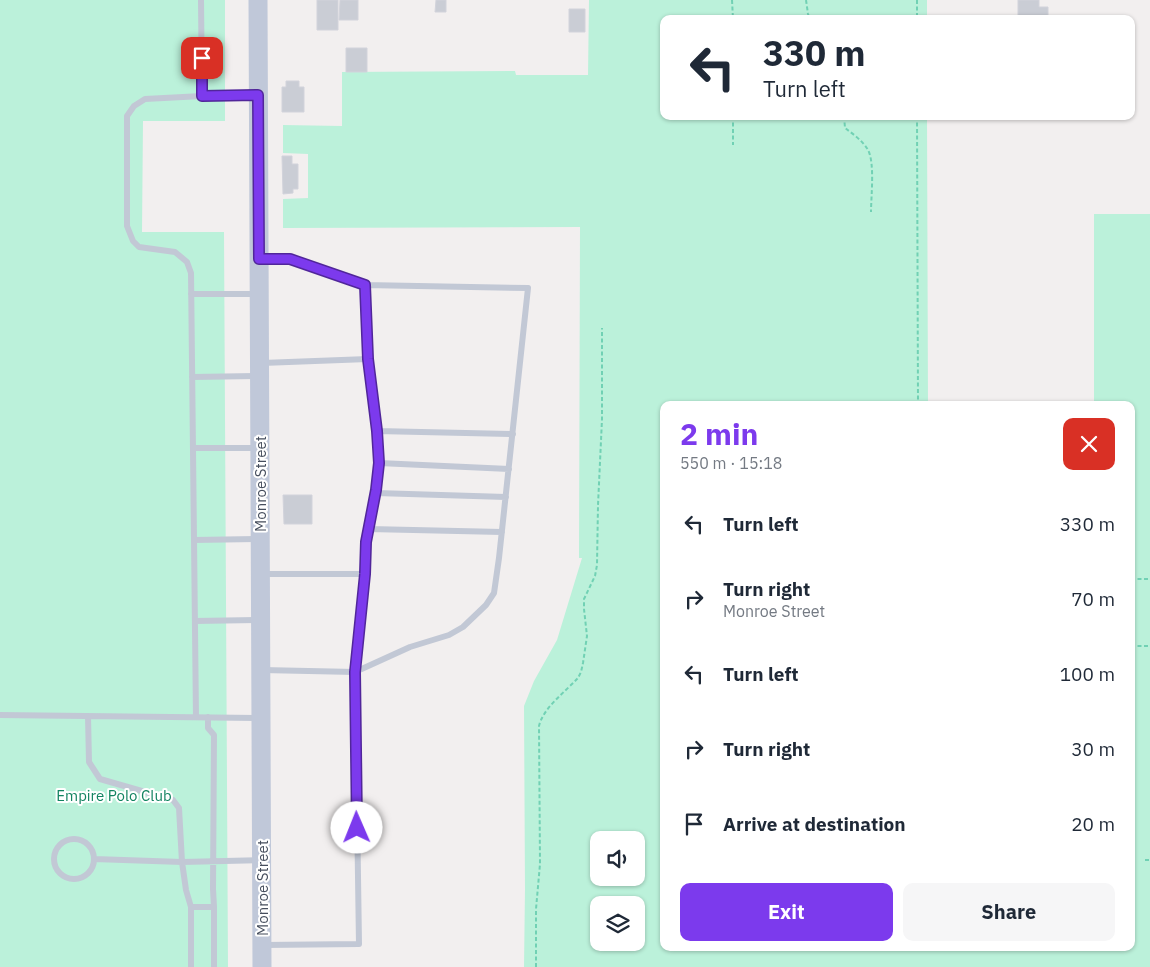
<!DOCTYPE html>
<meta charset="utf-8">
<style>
:root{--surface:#fff;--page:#f6f6f7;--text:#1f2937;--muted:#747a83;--accent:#7c3aed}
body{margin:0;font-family:"IBM Plex Sans",sans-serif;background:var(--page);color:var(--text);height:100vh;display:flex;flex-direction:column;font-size:19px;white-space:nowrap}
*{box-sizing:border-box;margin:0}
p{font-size:16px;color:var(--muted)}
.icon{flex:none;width:28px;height:28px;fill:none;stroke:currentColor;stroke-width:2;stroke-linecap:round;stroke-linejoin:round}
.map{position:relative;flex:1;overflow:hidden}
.sheet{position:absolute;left:660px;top:401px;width:475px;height:550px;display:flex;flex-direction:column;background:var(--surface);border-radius:10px;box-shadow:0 1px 4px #0004}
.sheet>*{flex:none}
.guide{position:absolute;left:660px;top:15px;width:475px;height:105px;border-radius:10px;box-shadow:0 1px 4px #0004;background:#fff;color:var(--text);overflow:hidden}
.controls{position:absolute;left:590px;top:831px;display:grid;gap:10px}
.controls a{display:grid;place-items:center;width:55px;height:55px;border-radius:10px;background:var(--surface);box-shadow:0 1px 4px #0004;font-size:25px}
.pin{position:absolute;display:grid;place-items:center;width:42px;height:42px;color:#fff;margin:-21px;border-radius:10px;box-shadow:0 2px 8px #0006}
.me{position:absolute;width:55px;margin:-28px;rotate:359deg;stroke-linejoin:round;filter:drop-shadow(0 0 4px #0008)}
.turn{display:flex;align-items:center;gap:18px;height:105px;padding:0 20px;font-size:22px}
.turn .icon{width:65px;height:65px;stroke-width:2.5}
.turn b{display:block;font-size:35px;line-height:42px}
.round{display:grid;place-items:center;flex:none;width:52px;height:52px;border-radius:10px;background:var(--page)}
.overview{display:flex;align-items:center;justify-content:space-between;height:85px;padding:0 20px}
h1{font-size:30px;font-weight:800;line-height:38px;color:var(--accent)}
.primary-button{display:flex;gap:10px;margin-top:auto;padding:10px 20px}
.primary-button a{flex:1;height:58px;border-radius:10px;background:var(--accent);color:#fff;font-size:20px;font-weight:800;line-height:58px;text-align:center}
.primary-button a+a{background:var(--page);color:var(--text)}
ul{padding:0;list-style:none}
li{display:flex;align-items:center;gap:15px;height:75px;padding:0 20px}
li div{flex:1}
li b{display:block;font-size:19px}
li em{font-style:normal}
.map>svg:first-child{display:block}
.green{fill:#bbf1da;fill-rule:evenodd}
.building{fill:#cacdd5;stroke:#d2d3db}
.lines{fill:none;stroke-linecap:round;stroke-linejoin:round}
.path{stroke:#71d1b4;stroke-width:2;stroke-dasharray:4 2.5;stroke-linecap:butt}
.lane{stroke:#c2c8d5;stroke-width:6}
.secondary{stroke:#c0c8d9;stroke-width:19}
.route-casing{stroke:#51269a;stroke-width:12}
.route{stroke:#7c3aed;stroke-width:9}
.labels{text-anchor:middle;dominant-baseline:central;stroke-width:4;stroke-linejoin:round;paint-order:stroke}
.street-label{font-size:15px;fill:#464e5d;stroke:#fff}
.park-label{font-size:15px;fill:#128360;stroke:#fff}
</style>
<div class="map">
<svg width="1150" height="967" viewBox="0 0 1150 967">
<rect width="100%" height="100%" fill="#f2efef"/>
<!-- green -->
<path class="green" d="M0,0H225V121H143L142,232H224L228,967H0Z
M589,0H927V19H664V116H927L928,405H664V948H1131V405H1094V214H1150V967H524L525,889L524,706L534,681L557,640L582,558H579L580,227L283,228V199L308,198V154L283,153V125L342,126V72L515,71L516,75H588ZM599,840H636V878H599ZM599,905H636V942H599Z"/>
<!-- building -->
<path class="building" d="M317,0H338V30H317Z
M340,0H358V20H339Z
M436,0H446V12H435Z
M1018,0H1039V7H1048V19H1018Z
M569,9H585V32H569Z
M346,48H367V72H346Z
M286,81H299V87H304V112H282V87H286Z
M282,156H292V164H298V189H293V193L283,194Z
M283,495H312V524H284Z"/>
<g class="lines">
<!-- path -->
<path class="path" d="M732,0L733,19
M806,0L808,14L810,19
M917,0V19
M733,116V145
M844,116L845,128C853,134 863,141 868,150C875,163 871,197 871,212
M917,116L918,405
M1131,579H1150
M1131,646H1150
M1145,860H1150
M536,967V909L540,864L539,726C543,708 565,692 578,678L581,672L583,663L587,636L584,609V599L595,576L597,565L598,505L602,419V328"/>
<!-- lane -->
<path class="lane" d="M202,96L257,95
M260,259H290L365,285L368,359
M191,294H258
M192,377L258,376
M377,431L513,434
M193,448H258
M379,463L509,469
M376,493L506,497
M369,529L502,532
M194,540L259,539
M262,574H365L366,541L376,490L379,463L378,435L368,359L262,363
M195,621L259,620
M262,670L355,672L365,574
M0,715L259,718
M88,716L89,762L100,779L173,800L179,808L182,862L186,890L191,907V967
M196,717L191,273L187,262L175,252L139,247L133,241L127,226V116L134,106L145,99L202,96L201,0
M208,717V728L214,735L213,889L214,907
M54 859a20 20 0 1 1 40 0a20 20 0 1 1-40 0Z
M94,859L182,862L261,860
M191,907H214V967
M264,945L359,944L355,672L410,647L449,635L463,627L486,605L494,593L499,558L528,288L365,285"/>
<!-- secondary -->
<path class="secondary" d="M258,0L262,967"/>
</g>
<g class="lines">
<!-- route casing -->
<g class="route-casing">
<path id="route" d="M202,58V96L258,95L259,259H290L365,285L368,359L377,431L379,463L376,490L366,542L365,574L355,672L357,828"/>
</g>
<!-- route -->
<use href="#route" class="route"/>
</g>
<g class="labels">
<!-- street labels -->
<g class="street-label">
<text transform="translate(260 484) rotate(-90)">Monroe Street</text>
<text transform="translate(262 888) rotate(-90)">Monroe Street</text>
</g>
<!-- park labels -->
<g class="park-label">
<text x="114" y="795">Empire Polo Club</text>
</g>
</g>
</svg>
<div class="controls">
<a><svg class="icon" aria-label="sound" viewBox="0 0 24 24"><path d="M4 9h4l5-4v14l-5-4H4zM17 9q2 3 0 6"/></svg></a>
<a><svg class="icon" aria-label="layers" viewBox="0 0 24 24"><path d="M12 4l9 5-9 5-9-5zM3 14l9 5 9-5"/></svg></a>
</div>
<div class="pin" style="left:202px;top:58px;background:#d93025"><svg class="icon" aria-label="arrive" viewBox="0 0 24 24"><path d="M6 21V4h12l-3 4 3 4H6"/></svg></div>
<svg class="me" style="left:357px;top:828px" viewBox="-20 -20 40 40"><circle r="19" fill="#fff"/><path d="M0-13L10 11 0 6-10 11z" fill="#7c3aed"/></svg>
<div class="guide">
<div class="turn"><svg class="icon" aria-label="left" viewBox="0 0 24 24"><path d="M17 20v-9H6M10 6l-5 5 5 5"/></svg><div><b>330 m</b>Turn left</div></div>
</div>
<section class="sheet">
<div class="overview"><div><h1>2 min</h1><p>550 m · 15:18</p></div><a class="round" style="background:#d93025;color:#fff"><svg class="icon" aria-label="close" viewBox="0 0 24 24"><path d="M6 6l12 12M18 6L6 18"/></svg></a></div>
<ul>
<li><svg class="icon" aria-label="left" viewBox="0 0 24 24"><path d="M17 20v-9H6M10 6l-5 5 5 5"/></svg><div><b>Turn left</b></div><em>330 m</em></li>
<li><svg class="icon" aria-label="right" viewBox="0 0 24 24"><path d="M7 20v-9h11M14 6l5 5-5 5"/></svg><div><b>Turn right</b><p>Monroe Street</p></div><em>70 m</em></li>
<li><svg class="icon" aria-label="left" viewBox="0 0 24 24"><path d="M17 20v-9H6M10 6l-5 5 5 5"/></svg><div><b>Turn left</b></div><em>100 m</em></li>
<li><svg class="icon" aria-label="right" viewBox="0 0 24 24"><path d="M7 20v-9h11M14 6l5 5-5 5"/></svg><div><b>Turn right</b></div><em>30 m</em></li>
<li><svg class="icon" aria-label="arrive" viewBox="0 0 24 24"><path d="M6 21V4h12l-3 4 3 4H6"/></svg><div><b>Arrive at destination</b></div><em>20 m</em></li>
</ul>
<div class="primary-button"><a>Exit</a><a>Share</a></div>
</section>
</div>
